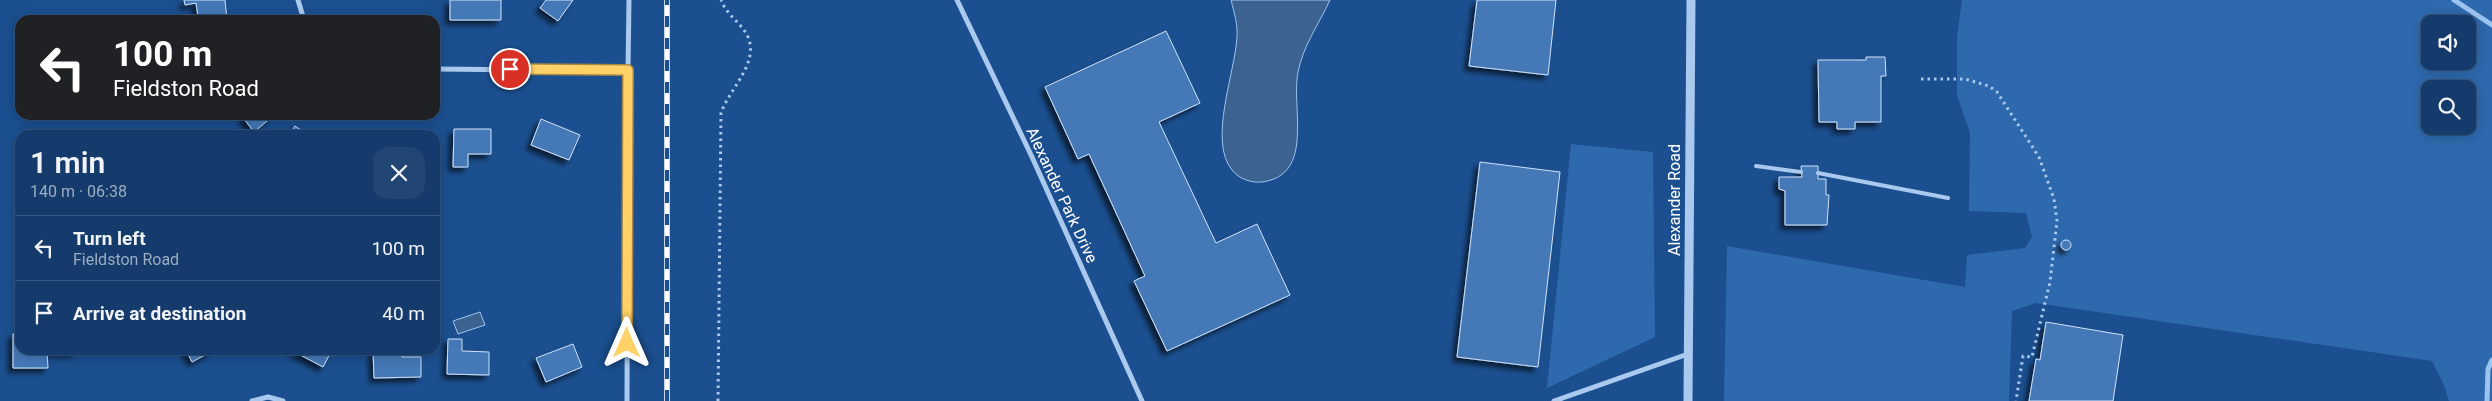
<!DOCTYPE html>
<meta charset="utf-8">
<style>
:root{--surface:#143b6b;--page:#214673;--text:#f1f3f6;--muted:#9dadc1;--line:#33557e}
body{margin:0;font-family:Roboto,sans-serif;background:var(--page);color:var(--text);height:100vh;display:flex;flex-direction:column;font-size:19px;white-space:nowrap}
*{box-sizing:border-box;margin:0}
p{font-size:16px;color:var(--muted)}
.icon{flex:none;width:28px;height:28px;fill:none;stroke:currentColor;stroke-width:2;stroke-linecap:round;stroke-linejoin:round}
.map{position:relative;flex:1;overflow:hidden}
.panel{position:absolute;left:15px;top:130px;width:425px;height:225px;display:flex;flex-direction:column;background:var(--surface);border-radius:15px;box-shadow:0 2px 12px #0003,0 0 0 1px var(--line)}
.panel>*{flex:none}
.top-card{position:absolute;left:15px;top:15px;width:425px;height:105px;border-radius:15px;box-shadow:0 2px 12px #0003,0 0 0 1px var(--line);background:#202124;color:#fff;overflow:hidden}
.buttons{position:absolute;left:2421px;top:15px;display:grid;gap:10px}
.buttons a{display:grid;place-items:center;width:55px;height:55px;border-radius:10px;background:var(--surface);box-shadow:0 2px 12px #0003,0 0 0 1px var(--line);font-size:25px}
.pin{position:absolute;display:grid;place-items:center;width:42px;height:42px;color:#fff;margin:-21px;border:2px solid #fff;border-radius:50%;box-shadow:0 1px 5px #0007}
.me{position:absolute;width:55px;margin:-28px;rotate:0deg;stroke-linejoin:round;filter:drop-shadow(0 0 4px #0008)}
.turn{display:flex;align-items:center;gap:18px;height:105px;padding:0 15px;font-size:22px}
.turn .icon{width:65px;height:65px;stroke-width:2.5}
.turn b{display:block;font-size:35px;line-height:42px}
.round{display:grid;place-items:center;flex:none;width:52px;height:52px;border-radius:15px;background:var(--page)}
.head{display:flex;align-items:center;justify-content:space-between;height:85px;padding:0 15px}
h1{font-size:30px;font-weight:600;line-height:38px}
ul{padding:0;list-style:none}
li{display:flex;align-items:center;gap:15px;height:65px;padding:0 15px;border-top:1px solid var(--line)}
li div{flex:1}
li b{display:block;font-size:19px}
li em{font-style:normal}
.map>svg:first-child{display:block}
.green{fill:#2e69ad;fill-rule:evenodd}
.water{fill:#3c6290;stroke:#9cc4f0}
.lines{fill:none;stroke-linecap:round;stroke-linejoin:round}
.stream{stroke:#9cc4f0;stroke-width:5}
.building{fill:#4478b7;stroke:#cfe3fa;filter:url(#shadow)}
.path{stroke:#a9c9ee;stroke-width:3;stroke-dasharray:2.5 4;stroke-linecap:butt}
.service{stroke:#a9c9ee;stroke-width:4}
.minor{stroke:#a9c9ee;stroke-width:5}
.tertiary{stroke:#a9c9ee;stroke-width:9}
.rail-casing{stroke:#fff;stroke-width:5.5}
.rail{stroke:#1b4f8f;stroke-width:4;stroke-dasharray:11;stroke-linecap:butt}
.route-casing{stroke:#a68842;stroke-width:12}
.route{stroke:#ffd166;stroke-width:9}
.labels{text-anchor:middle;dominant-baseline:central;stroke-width:5;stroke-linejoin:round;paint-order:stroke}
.street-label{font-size:16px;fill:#fff;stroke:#1b4f8f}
</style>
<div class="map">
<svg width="2492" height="401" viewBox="0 0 2492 401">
<defs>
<filter id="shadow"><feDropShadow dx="-4.5" dy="4.5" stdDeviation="2.5" flood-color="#0009"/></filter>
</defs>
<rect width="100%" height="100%" fill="#1b4f8f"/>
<!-- green -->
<path class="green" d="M1962,0H2492V401H2449L2444,385L2432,361L2036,303L2012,311L2009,401H1724L1727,246L1965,287L1967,255L2025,248L2032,237L2026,213L1969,211L1970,133L1957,95V37ZM2430,24H2468V61H2430ZM2430,89H2468V126H2430Z
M1571,144L1653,152L1655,337L1547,388Z"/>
<!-- water -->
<path class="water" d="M1231,0H1330C1319,24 1303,46 1298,72C1291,108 1315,175 1262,182C1251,183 1239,179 1232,170C1208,141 1235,73 1237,37C1238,25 1234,12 1231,0Z
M480,312L485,325L458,334L453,321Z"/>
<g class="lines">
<!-- stream -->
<path class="stream" d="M2454,0L2492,25
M2487,401L2488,369L2492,360"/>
</g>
<!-- building -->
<path class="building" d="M184,0H225L227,20H207V15L198,17L196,3L185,5Z
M450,0H501V20H450Z
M546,0H573L558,21L540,8Z
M1477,0H1556L1548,75L1469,66Z
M1166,31L1200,103L1159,122L1216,243L1257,224L1290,295L1167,351L1134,281L1145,276L1089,154L1078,159L1045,87Z
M1866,57H1885L1886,76H1881V122H1855V129H1837V122H1819L1818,60H1866Z
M241,115H272L273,116L254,132Z
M541,119L580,135L569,160L531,145Z
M295,126L308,135H289Z
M454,129H491V154H468V167H453Z
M1480,162L1560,172L1538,367L1457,357Z
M1801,166H1818V179H1826V195H1829L1827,225H1785V191L1779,189V177H1802Z
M2061 245a5 5 0 1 1 10 0a5 5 0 1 1-10 0Z
M2046,322L2123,335L2113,401H2029L2036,359L2040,360Z
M13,334H20V350H76V353L47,352L48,368H13Z
M448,339H462V351L489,352V375L447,374Z
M573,344L582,367L546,382L536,358Z
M186,350H214L192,362Z
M291,350H332L323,367Z
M373,350H402V357H421V377L374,378Z"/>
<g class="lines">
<!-- path -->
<path class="path" d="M1921,79H1965L1989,86L1997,92L2039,157L2054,199L2057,221L2050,282L2032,357L2023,356L2016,401
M718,401L721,113C729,89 761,62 747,35C740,22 726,14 721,0"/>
<!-- service -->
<path class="service" d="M1756,166L1801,172
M1818,173L1948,198"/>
<!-- minor -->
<path class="minor" d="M298,0L304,20
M957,0L1032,157L1142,401
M435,69L628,71L629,0
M252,401L268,397L283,401
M627,401L628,71
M1554,401L1688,354"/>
<!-- tertiary -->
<path class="tertiary" d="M1688,401L1691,0"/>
<!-- rail casing -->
<g class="rail-casing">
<path id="rail" d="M667,401V0"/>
</g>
<!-- rail -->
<use href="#rail" class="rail"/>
</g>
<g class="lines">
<!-- route casing -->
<g class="route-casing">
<path id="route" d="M510,69L628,70L627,343"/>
</g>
<!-- route -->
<use href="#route" class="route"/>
</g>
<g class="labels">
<!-- street labels -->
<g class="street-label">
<text transform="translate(1062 195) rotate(65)">Alexander Park Drive</text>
<text transform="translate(1674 200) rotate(-90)">Alexander Road</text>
</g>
</g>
</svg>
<div class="buttons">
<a><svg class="icon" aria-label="sound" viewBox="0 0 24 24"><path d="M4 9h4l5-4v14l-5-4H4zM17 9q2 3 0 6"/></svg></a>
<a><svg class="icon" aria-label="search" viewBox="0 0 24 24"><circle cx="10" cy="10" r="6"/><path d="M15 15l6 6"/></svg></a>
</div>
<div class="pin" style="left:510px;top:69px;background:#d93025"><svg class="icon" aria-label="arrive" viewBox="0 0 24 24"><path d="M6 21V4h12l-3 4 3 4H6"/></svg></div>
<svg class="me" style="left:627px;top:343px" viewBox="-20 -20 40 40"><path d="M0-17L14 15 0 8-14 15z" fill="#ffd166" stroke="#fff" stroke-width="4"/></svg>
<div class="top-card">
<div class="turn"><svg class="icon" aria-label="left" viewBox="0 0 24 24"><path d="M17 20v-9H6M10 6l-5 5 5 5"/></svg><div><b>100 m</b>Fieldston Road</div></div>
</div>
<section class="panel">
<div class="head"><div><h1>1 min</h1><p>140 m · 06:38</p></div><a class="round"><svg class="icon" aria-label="close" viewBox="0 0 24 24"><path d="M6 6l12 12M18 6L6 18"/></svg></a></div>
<ul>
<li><svg class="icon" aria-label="left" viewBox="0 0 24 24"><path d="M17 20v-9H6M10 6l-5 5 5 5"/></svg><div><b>Turn left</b><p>Fieldston Road</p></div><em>100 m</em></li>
<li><svg class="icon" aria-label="arrive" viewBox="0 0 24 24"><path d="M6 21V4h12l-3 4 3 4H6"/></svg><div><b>Arrive at destination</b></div><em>40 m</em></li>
</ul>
</section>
</div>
